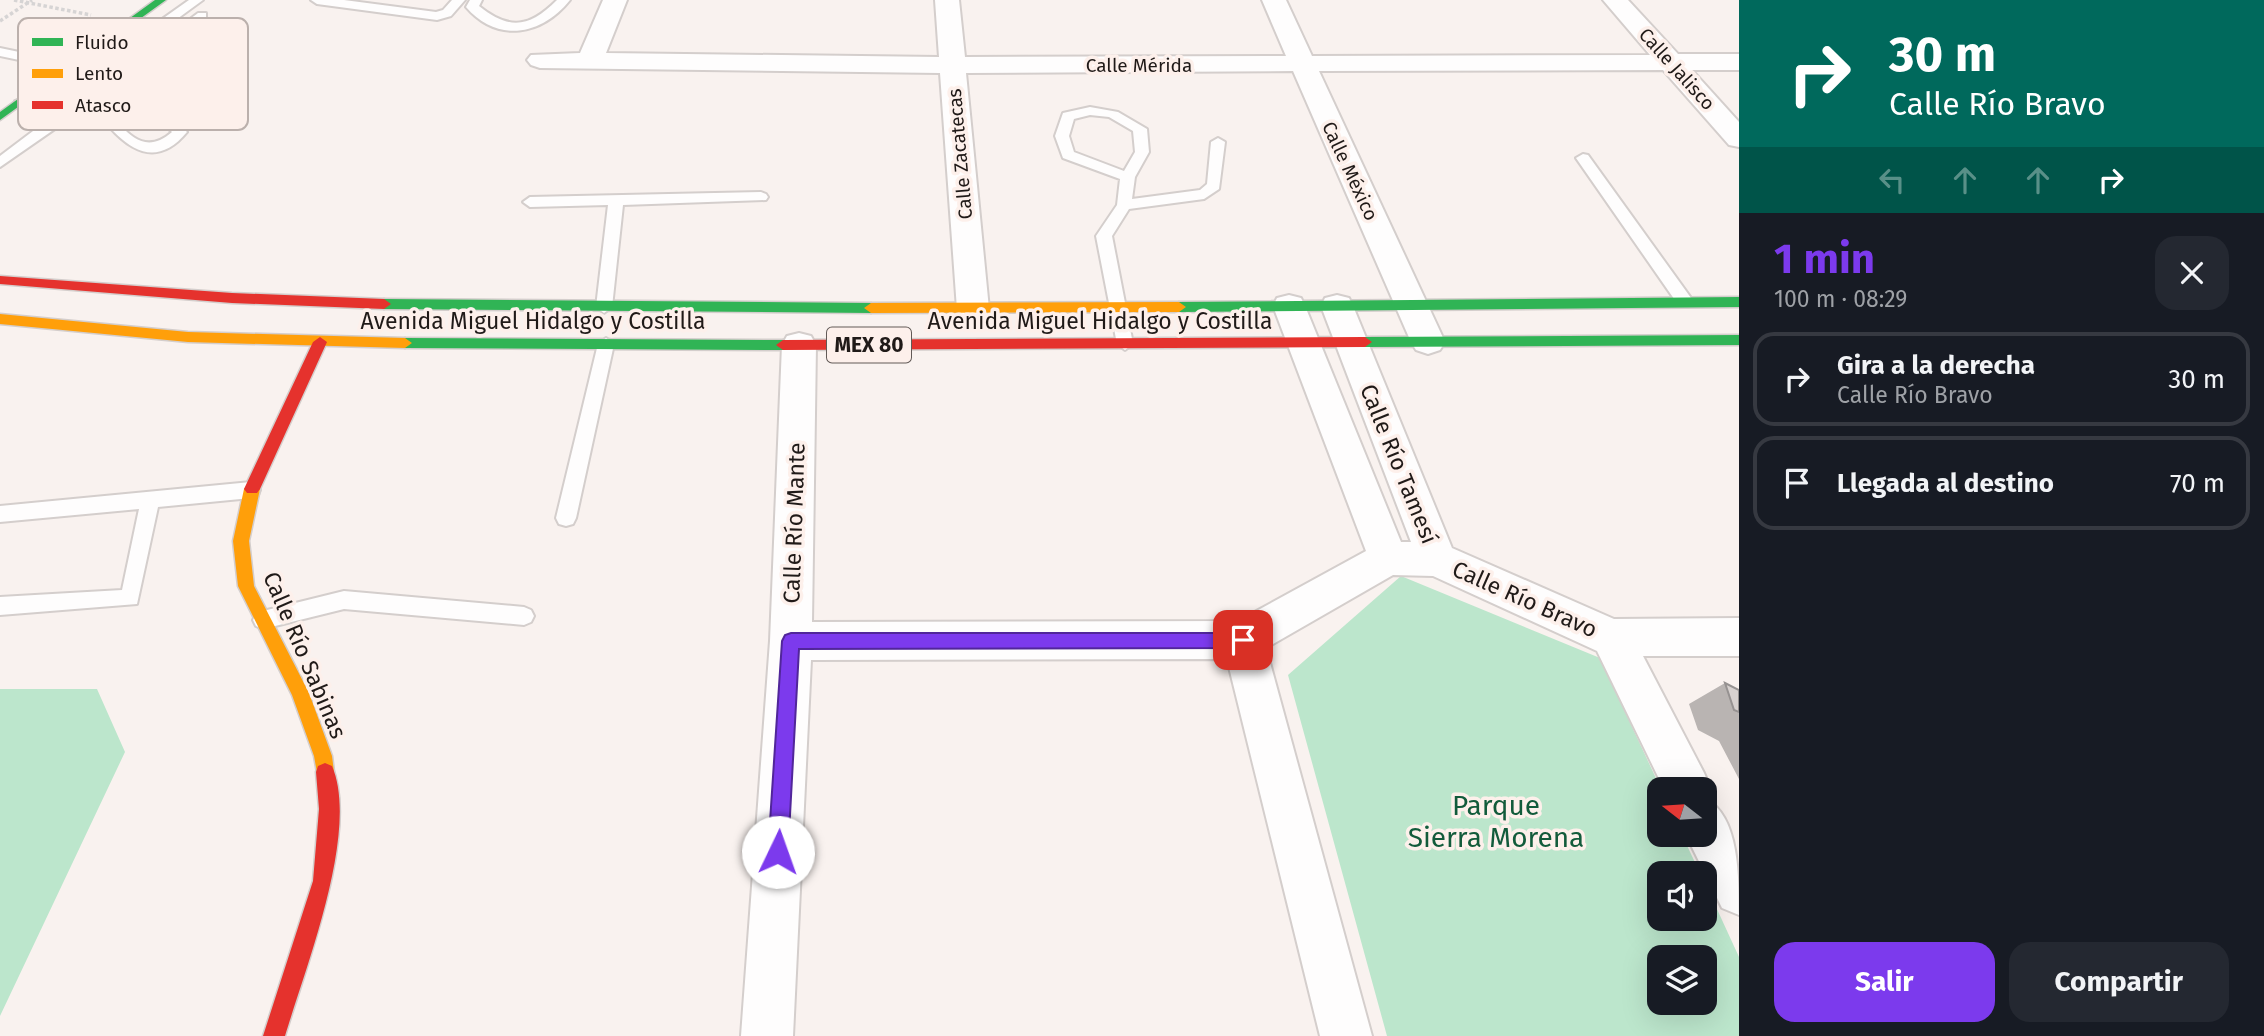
<!DOCTYPE html>
<html lang="es">
<meta charset="utf-8">
<style>
:root{--surface:#171b24;--page:#242831;--text:#f1f3f6;--muted:#9ea1a6;--line:#363941;--accent:#7c3aed}
body{margin:0;font-family:"Fira Sans",sans-serif;background:var(--page);color:var(--text);height:100vh;display:flex;flex-direction:column;font-size:26px;white-space:nowrap}
*{box-sizing:border-box;margin:0}
p{font-size:23px;color:var(--muted)}
.icon{flex:none;width:38px;height:38px;fill:none;stroke:currentColor;stroke-width:2;stroke-linecap:round;stroke-linejoin:round}
.map{position:relative;flex:1;overflow:hidden}
.sheet{display:flex;flex-direction:column;background:var(--surface);width:525px}
.sheet>*{flex:none}
.hud{background:#00695c;color:#fff;overflow:hidden}
.needle{width:46px;rotate:287deg}
.buttons{position:absolute;left:1647px;top:777px;display:grid;gap:14px}
.buttons a{display:grid;place-items:center;width:70px;height:70px;border-radius:14px;background:var(--surface);box-shadow:0 7px 28px #0002;font-size:35px}
.pin{position:absolute;display:grid;place-items:center;width:60px;height:60px;color:#fff;margin:-30px;border-radius:14px;box-shadow:0 4px 10px #0006}
.me{position:absolute;width:77px;margin:-38px;rotate:3deg;stroke-linejoin:round;filter:drop-shadow(0 0 5px #0008)}
.turn{display:flex;align-items:center;gap:24px;height:147px;padding:0 35px;font-size:32px}
.turn .icon{width:91px;height:91px;stroke-width:2.5}
.turn b{display:block;font-size:49px;line-height:60px}
.lanes{display:flex;align-items:center;height:66px;padding:0 35px;background:#0003;justify-content:center;gap:35px;direction:ltr}
.lanes .off{opacity:.35}
.round{display:grid;place-items:center;flex:none;width:74px;height:74px;border-radius:21px;background:var(--page)}
.overview{display:flex;align-items:center;justify-content:space-between;height:119px;padding:0 35px}
h1{font-size:42px;font-weight:700;line-height:52px;color:var(--accent)}
.cta{display:flex;gap:14px;margin-top:auto;padding:14px 35px}
.cta a{flex:1;height:80px;border-radius:21px;background:var(--accent);color:#fff;font-size:28px;font-weight:700;line-height:80px;text-align:center}
.cta a+a{background:var(--page);color:var(--text)}
ul{padding:0;list-style:none}
li{display:flex;align-items:center;gap:21px;height:94px;margin:0 14px 10px;padding:0 21px;border:4px solid var(--line);border-radius:21px}
li div{flex:1}
li b{display:block;font-size:26px}
li em{font-style:normal}
main{display:flex;flex:1;min-height:0}
.map>svg:first-child{display:block}
.green{fill:#bce6cc;fill-rule:evenodd}
.lines{fill:none;stroke-linecap:round;stroke-linejoin:round}
.lane-casing{stroke:#d4cecc;stroke-width:4}
.street-casing{stroke:#d4cecc;stroke-width:4}
.fast-casing{stroke:#d4cecc;stroke-width:3}
.slow-casing{stroke:#d4cecc;stroke-width:3}
.jam-casing{stroke:#d4cecc;stroke-width:3}
.path{stroke:#d6d4d4;stroke-width:3.5;stroke-dasharray:3.5 2.5;stroke-linecap:butt}
.lane{fill:#fefdfd;fill-rule:evenodd}
.street{fill:#fefdfd;fill-rule:evenodd}
.fast{fill:#30b455;fill-rule:evenodd}
.slow{fill:#ff9f0a;fill-rule:evenodd}
.jam{fill:#e5322d;fill-rule:evenodd}
.wall{fill:#b9b4b2}
.building{fill:#d7d1cf;stroke:#969291;stroke-width:2}
.route{fill:#7c3aed;stroke:#51269a;stroke-width:2}
.labels{text-anchor:middle;dominant-baseline:central;stroke-width:7;stroke-linejoin:round;paint-order:stroke}
.far-street-label{font-size:19px;fill:#201a18;stroke:#fdf0eb}
.shield{fill:#fdf0eb;stroke:#625a57;stroke-width:2}
.shield-label{font-size:21px;font-weight:bold;fill:#201a18}
.street-label{font-size:23px;fill:#201a18;stroke:#fdf0eb}
.near-park-label{font-size:28px;fill:#125b3b;stroke:#fdf0eb}
.key{fill:#fdf0eb;stroke:#bbb0ac;stroke-width:2}
.key-label{font-size:19px;fill:#201a18}
</style>
<main>
<div class="map">
<svg width="1739" height="1036" viewBox="0 0 1739 1036">
<rect width="100%" height="100%" fill="#f9f2ef"/>
<!-- green -->
<path class="green" d="M1401,576L1600,658L1661,789H1659V835H1682L1700,873H1659V919H1704L1705,883L1739,957V1036H1387L1288,675ZM1659,957H1704V1003H1659Z
M0,689H97L125,752L0,1016Z"/>
<g class="lines">
<!-- lane casing -->
<g class="lane-casing">
<path id="lane" d="M189,0H203L81,89C104,89 176,29 198,13H206V19L128,76L187,132C148,179 114,135 89,101L75,115L0,167V156L78,97L20,108L15,107V101L62,90ZM119,82L172,132C138,162 117,120 98,94Z
M311,0H344L436,12L443,10L452,0H465L451,16L437,20L317,4Z
M470,0H482L479,6C510,31 530,27 557,0H570C542,35 498,44 466,7Z
M0,48L67,62L73,66L67,70L0,56Z
M1090,107L1118,112L1147,129L1149,152L1135,177L1132,199L1200,190L1207,184L1211,142L1218,138L1225,142L1219,189L1204,199L1129,209L1112,236L1133,344L1125,350L1117,344L1096,236L1117,205L1120,179L1063,158L1055,136L1063,113ZM1090,115L1109,117L1133,131L1135,152L1124,171L1074,152L1069,136L1074,119Z
M1583,154L1588,155L1691,298L1693,302L1691,306H1679L1576,158Z
M761,192L766,194L768,197L766,200L623,205L612,307L604,313L596,307L608,205L530,207L523,202L530,197Z
M606,338L614,344L576,518L573,524L566,526L559,524L556,518L598,344Z
M251,482L258,485L260,490L258,495L251,498L158,507L137,604L0,615V597L122,590L139,509L0,522V506Z
M344,591L524,607L531,610L534,616L531,622L524,625L344,609L263,629L256,626L253,620L256,614L263,611Z"/>
</g>
<!-- street casing -->
<g class="street-casing">
<path id="street" d="M603,0H627L606,53L939,57L935,0H959L965,57L1286,56L1262,0H1286L1312,56L1650,55L1603,0H1628L1678,54H1739V70H1692L1739,122V147L1729,145L1663,70L1319,71L1445,342L1440,350L1428,354L1416,350L1411,342L1293,71L966,73L989,309L985,317L973,320L961,317L957,309L940,73L540,68L531,65L527,60L531,55L580,53Z
M1289,295L1301,298L1305,306L1401,542H1411L1321,306L1325,298L1337,295L1349,298L1353,306L1452,548L1614,619L1739,618V656H1643L1704,773L1711,789L1707,800C1739,817 1739,877 1739,915L1722,908L1686,835H1704V789H1664L1597,651L1433,576L1393,575L1266,648L1372,1036H1320L1227,659L811,660L793,1036H741L770,641L782,345L787,336L799,333L811,336L816,345L812,622L1238,621L1366,551L1273,306L1277,298Z"/>
</g>
<!-- fast casing -->
<g class="fast-casing">
<path id="fast" d="M155,0H166L0,120V112Z
M1739,297V307L1179,312L1172,307L1179,302Z
M384,299L871,303L878,308L871,313L384,309L377,304Z
M1739,335V345L1365,347L1358,342L1365,337Z
M405,338L783,340L790,345L783,350L405,348L398,343Z"/>
</g>
<!-- slow casing -->
<g class="slow-casing">
<path id="slow" d="M1179,302L1186,307L1179,312L871,313L864,308L871,303Z
M0,314L188,332L405,338L412,343L405,348L188,342L0,324Z
M252,483L257,485L260,489L249,541L254,586L309,693L332,756L334,772L332,778L325,781L318,778L314,756L292,695L238,586L233,541L244,489L247,485Z"/>
</g>
<!-- jam casing -->
<g class="jam-casing">
<path id="jam" d="M0,276L232,293L384,299L391,304L384,309L232,303L0,284Z
M320,337L327,342L260,489L257,493H247L244,489L313,342Z
M1365,337L1372,342L1365,347L783,350L776,345L783,340Z
M325,763L332,766C360,831 305,969 285,1036H263L313,881L319,809L316,772L318,766Z"/>
</g>
<!-- path -->
<path class="path" d="M14,0L91,15
M0,21L32,0"/>
<!-- lane -->
<use href="#lane" class="lane"/>
<!-- street -->
<use href="#street" class="street"/>
<!-- fast -->
<use href="#fast" class="fast"/>
<!-- slow -->
<use href="#slow" class="slow"/>
<!-- jam -->
<use href="#jam" class="jam"/>
</g>
<!-- wall -->
<path class="wall" d="M1725,683L1739,690V779L1719,741L1698,730L1689,704Z"/>
<!-- building -->
<path class="building" d="M1725,683L1739,690V712L1734,710Z"/>
<!-- route -->
<path class="route" d="M791,633H1243L1249,635L1252,640L1249,646L1243,648L799,649L788,852L785,859L778,861L771,859L768,852L782,641L785,635Z"/>
<g class="labels">
<!-- far-street labels -->
<g class="far-street-label">
<text x="1139" y="65">Calle Mérida</text>
<text transform="translate(1677 69) rotate(48)">Calle Jalisco</text>
<text transform="translate(960 154) rotate(-95)">Calle Zacatecas</text>
<text transform="translate(1350 171) rotate(65)">Calle México</text>
</g>
<!-- shield labels -->
<rect class="shield" x="827" y="327.5" width="84" height="35" rx="5"/>
<g class="shield-label">
<text x="869" y="345">MEX 80</text>
</g>
<!-- street labels -->
<g class="street-label">
<text x="533" y="321">Avenida Miguel Hidalgo y Costilla</text>
<text x="1100" y="321">Avenida Miguel Hidalgo y Costilla</text>
<text transform="translate(1399 464) rotate(68)">Calle Río Tamesí</text>
<text transform="translate(794 523) rotate(-88)">Calle Río Mante</text>
<text transform="translate(1525 599) rotate(24)">Calle Río Bravo</text>
<text transform="translate(305 655) rotate(67)">Calle Río Sabinas</text>
</g>
<!-- near-park labels -->
<g class="near-park-label">
<text x="1496" y="805">Parque<tspan x="1496" dy="32">Sierra Morena</tspan></text>
</g>
</g>
<!-- legend -->
<rect x="18" y="18" width="230" height="112" rx="10" class="key"/>
<rect x="32" y="38" width="31" height="8" fill="#30b455"/>
<rect x="32" y="69" width="31" height="9" fill="#ff9f0a"/>
<rect x="32" y="101" width="31" height="8" fill="#e5322d"/>
<g class="key-label">
<text x="75" y="49">Fluido</text>
<text x="75" y="80">Lento</text>
<text x="75" y="112">Atasco</text>
</g>
</svg>
<div class="buttons">
<a><svg class="needle" viewBox="-14 -14 28 28"><path d="M0-13l5 13h-10z" fill="#e53935"/><path d="M0 13l5-13h-10z" fill="#9ea1a6"/></svg></a>
<a><svg class="icon" aria-label="sound" viewBox="0 0 24 24"><path d="M4 9h4l5-4v14l-5-4H4zM17 9q2 3 0 6"/></svg></a>
<a><svg class="icon" aria-label="layers" viewBox="0 0 24 24"><path d="M12 4l9 5-9 5-9-5zM3 14l9 5 9-5"/></svg></a>
</div>
<div class="pin" style="left:1243px;top:640px;background:#d93025"><svg class="icon" aria-label="arrive" viewBox="0 0 24 24"><path d="M6 21V4h12l-3 4 3 4H6"/></svg></div>
<svg class="me" style="left:778px;top:852px" viewBox="-20 -20 40 40"><circle r="19" fill="#fff"/><path d="M0-13L10 11 0 6-10 11z" fill="#7c3aed"/></svg>
</div>
<section class="sheet">
<div class="hud">
<div class="turn"><svg class="icon" aria-label="right" viewBox="0 0 24 24"><path d="M7 20v-9h11M14 6l5 5-5 5"/></svg><div><b>30 m</b>Calle Río Bravo</div></div>
<div class="lanes"><svg class="icon off" aria-label="left" viewBox="0 0 24 24"><path d="M17 20v-9H6M10 6l-5 5 5 5"/></svg><svg class="icon off" aria-label="ahead" viewBox="0 0 24 24"><path d="M12 20V5M6 11l6-6 6 6"/></svg><svg class="icon off" aria-label="ahead" viewBox="0 0 24 24"><path d="M12 20V5M6 11l6-6 6 6"/></svg><svg class="icon" aria-label="right" viewBox="0 0 24 24"><path d="M7 20v-9h11M14 6l5 5-5 5"/></svg></div>
</div>
<div class="overview"><div><h1>1 min</h1><p>100 m · 08:29</p></div><a class="round"><svg class="icon" aria-label="close" viewBox="0 0 24 24"><path d="M6 6l12 12M18 6L6 18"/></svg></a></div>
<ul>
<li><svg class="icon" aria-label="right" viewBox="0 0 24 24"><path d="M7 20v-9h11M14 6l5 5-5 5"/></svg><div><b>Gira a la derecha</b><p>Calle Río Bravo</p></div><em>30 m</em></li>
<li><svg class="icon" aria-label="arrive" viewBox="0 0 24 24"><path d="M6 21V4h12l-3 4 3 4H6"/></svg><div><b>Llegada al destino</b></div><em>70 m</em></li>
</ul>
<div class="cta"><a>Salir</a><a>Compartir</a></div>
</section>
</main>
